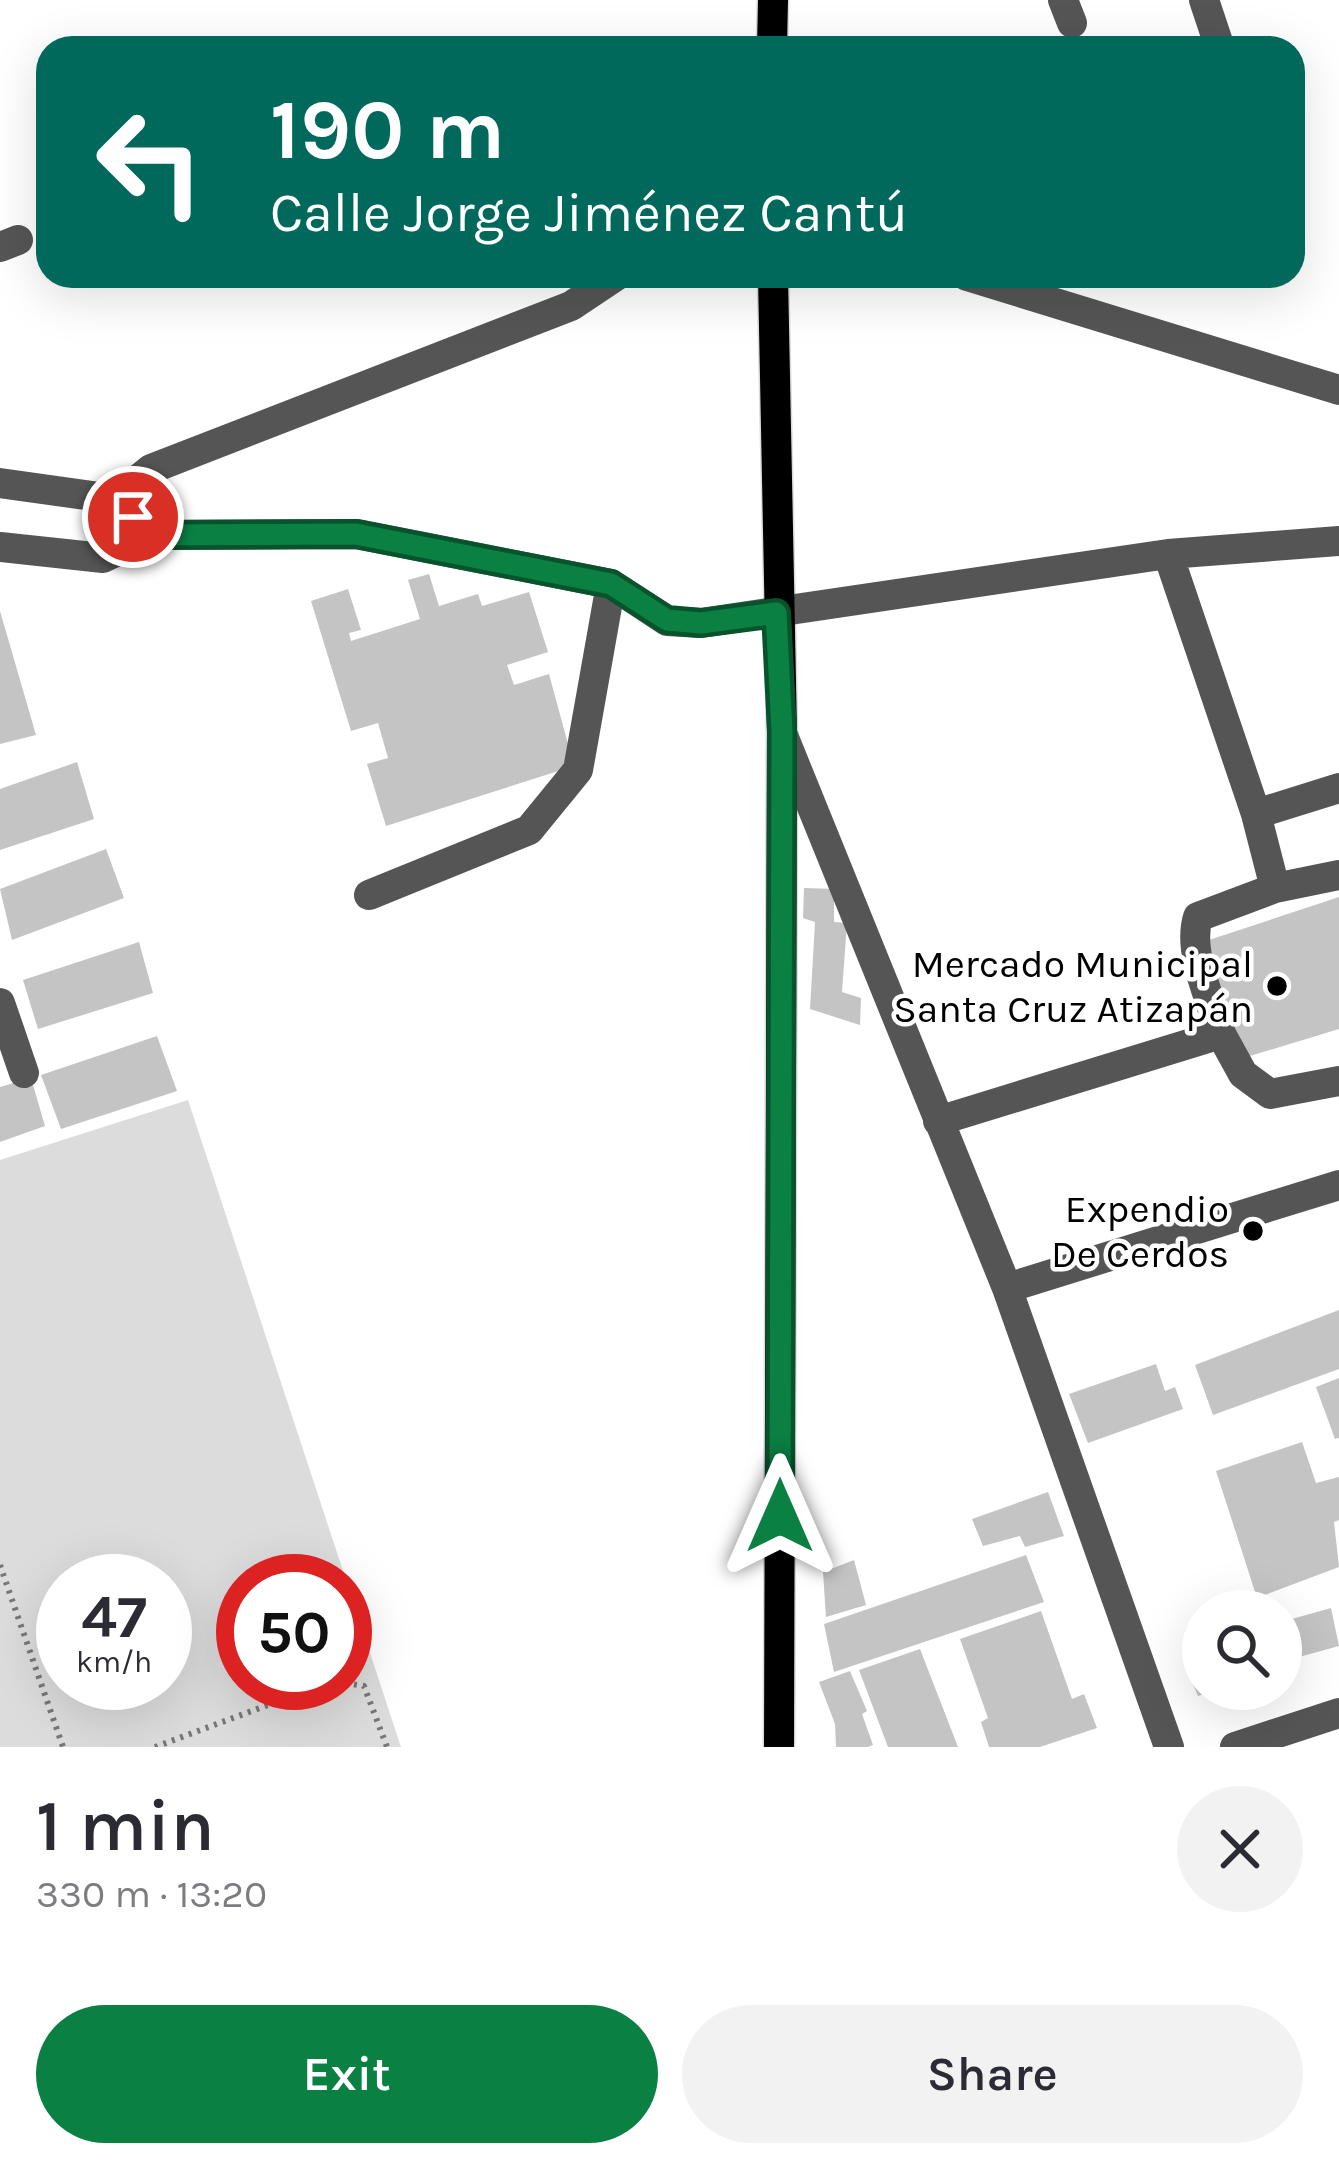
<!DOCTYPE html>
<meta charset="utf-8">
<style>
:root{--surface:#fff;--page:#f2f2f3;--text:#2b2b33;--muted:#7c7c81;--accent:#0b8043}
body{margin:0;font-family:Karla,sans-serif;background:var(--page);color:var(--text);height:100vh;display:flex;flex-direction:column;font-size:45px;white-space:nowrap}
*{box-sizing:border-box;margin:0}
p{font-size:39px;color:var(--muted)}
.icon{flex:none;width:66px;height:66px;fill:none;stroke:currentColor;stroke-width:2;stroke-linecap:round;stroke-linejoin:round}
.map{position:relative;height:1747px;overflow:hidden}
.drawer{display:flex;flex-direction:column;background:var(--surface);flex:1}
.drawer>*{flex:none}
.hud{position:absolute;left:36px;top:36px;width:1269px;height:252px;border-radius:36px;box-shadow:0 12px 48px #0002;background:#00695c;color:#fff;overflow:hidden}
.controls{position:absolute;left:1182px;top:1590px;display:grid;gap:24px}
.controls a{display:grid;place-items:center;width:120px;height:120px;border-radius:50%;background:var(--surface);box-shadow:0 12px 48px #0002;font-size:60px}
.speed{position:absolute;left:36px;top:1554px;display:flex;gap:24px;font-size:60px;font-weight:700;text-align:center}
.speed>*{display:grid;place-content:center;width:156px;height:156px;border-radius:50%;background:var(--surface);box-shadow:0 12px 48px #0002;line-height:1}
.speed small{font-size:30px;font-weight:400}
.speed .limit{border:18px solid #d22;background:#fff;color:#111}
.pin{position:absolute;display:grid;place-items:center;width:102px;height:102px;color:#fff;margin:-51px;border:6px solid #fff;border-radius:50%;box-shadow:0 3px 12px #0007}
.me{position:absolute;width:132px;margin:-66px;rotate:0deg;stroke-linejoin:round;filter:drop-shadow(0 0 9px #0008)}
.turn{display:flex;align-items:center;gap:42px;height:252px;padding:0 36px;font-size:54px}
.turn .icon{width:156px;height:156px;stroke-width:2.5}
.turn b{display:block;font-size:84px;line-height:102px}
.round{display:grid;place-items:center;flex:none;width:126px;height:126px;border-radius:63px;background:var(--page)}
.summary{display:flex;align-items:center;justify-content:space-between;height:204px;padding:0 36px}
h1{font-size:72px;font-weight:600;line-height:90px}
.cta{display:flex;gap:24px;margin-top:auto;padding:24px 36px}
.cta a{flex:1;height:138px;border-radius:72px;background:var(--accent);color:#fff;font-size:48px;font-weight:600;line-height:138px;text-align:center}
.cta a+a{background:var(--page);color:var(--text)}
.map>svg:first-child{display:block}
.green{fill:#dcdcdc;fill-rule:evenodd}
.building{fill:#c4c4c4}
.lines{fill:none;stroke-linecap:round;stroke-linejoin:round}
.major-casing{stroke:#dbdbdb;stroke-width:33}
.path{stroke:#777;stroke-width:6;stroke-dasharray:3 6;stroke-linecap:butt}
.minor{stroke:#555;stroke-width:30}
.major{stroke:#000;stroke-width:30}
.route-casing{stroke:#07532c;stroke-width:30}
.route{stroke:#0b8043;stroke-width:21}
.poi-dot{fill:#000;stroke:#fff;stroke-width:4.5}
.labels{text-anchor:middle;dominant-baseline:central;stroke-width:9;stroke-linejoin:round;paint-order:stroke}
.poi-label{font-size:39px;fill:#000;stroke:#fff;text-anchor:end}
</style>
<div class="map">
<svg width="1339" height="1747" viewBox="0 0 1339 1747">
<rect width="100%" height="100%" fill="#fff"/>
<!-- green -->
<path class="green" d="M188,1100L401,1747H0V1160ZM63,1581H165V1683H63ZM243,1581H345V1683H243Z"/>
<!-- building -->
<path class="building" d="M429,574L439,606L478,594L482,606L529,592L548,652L507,665L514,685L549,674L574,766L386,826L367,764L388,758L378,723L351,731L311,601L348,589L361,630L349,633L351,641L420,619L408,580Z
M0,611L36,735L0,744Z
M77,762L94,819L0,850V789Z
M106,849L124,898L12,940L0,889Z
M804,888L834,889V922L847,923L842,992L861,998L860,1025L810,1009L815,922L803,918Z
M1339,897V1029L1240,1059L1200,943Z
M139,942L153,993L38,1029L23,980Z
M157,1036L177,1091L61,1129L41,1075Z
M31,1078L45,1126L0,1142V1087Z
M1339,1310V1369L1213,1415L1195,1365Z
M1156,1364L1165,1391L1175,1387L1183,1409L1088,1443L1069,1394Z
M1339,1378V1438L1335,1439L1316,1387Z
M1302,1442L1316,1483L1339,1477V1520L1334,1522L1339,1567L1257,1598L1216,1471Z
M1048,1492L1064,1536L1025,1547L1020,1536L983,1546L972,1519Z
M1026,1555L1044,1602L834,1672L824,1624Z
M854,1560L866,1605L826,1617L823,1572Z
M1331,1608L1339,1646L1281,1662V1622Z
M1041,1611L1072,1699L1084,1694L1097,1728L1040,1747H989L981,1722L988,1718L960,1639Z
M920,1649L958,1747H888L859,1670Z
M1203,1658V1689L1217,1690L1198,1696L1185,1665Z
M850,1671L867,1711L862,1714L873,1745L868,1747H836L835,1724L819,1682Z"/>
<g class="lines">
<!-- major casing -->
<g class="major-casing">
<path id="major" d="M772,48L773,0
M773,276L782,732L779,1747"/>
</g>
<!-- path -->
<path class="path" d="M0,1565L63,1747
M345,1683L364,1686L387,1747
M155,1747L327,1683"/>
<!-- minor -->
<path class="minor" d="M1063,0L1072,23
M1204,0L1220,48
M0,247L18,240
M967,276L1339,390
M0,483L114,499L152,535
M0,547L103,558L152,535L357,534L611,584L667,621L701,623L1168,554L1339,541
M1168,554L1256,814L1275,888
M103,558L114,499L151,469L571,306L616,276
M782,733L1007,1288L1169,1747
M1256,814L1339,788
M369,895L529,830L578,770L611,584
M0,1003L24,1073
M1221,1034C1211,1000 1187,952 1198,917L1275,888L1339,875
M938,1121L1221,1034L1243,1074L1270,1094L1339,1081
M1007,1288L1339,1185
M1235,1747L1339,1713"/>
<!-- major -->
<use href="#major" class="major"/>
</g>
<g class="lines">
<!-- route casing -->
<g class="route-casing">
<path id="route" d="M133,517L152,535L356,534L611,584L667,620L701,623L776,613L782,731L780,1516"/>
</g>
<!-- route -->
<use href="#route" class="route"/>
</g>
<!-- markers -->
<g class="poi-dot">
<circle cx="1277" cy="986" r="12"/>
<circle cx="1253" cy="1231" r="12"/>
</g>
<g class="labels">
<!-- poi labels -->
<g class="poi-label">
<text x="1253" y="964">Mercado Municipal<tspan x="1253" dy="45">Santa Cruz Atizapán</tspan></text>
<text x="1229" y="1209">Expendio<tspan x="1229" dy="45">De Cerdos</tspan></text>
</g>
</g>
</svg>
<div class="controls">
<a><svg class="icon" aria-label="search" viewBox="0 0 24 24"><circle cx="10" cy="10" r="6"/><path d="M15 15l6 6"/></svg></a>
</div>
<div class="speed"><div>47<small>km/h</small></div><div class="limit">50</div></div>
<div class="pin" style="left:133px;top:517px;background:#d93025"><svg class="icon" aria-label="arrive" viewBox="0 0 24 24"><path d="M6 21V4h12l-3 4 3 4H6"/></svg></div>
<svg class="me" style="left:780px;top:1516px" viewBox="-20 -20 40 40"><path d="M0-17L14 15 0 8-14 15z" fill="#0b8043" stroke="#fff" stroke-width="4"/></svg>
<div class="hud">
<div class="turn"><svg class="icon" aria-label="left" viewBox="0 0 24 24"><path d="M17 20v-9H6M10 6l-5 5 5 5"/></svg><div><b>190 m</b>Calle Jorge Jiménez Cantú</div></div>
</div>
</div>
<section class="drawer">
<div class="summary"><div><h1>1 min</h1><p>330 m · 13:20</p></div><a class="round"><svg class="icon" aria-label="close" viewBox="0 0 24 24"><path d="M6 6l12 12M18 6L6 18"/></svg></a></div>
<div class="cta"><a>Exit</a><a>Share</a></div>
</section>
